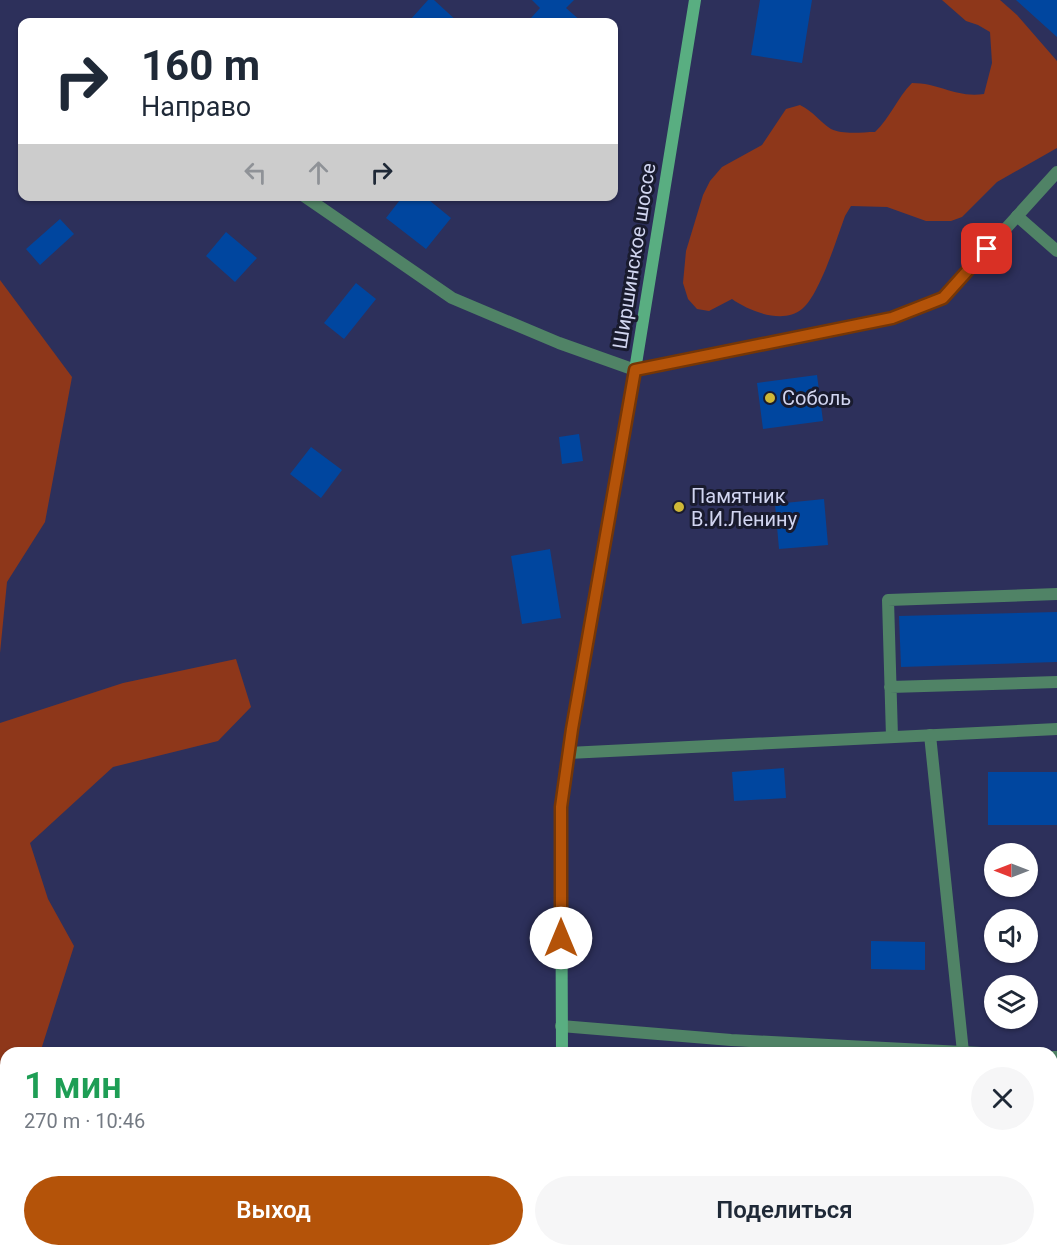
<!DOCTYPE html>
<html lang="ru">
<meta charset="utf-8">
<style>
:root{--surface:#fff;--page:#f6f6f7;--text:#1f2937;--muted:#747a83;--accent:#b45309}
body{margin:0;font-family:Roboto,sans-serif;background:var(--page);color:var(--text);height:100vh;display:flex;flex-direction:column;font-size:22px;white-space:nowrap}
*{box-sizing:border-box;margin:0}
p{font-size:20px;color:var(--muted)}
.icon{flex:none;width:33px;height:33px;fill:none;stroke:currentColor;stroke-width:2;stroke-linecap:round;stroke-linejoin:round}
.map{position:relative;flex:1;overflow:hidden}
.sheet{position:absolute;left:0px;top:1047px;width:1058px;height:210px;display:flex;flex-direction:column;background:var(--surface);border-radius:18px 18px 0 0;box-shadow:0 2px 4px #0004}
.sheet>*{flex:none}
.top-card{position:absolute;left:18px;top:18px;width:600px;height:183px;border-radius:12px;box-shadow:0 2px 4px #0004;background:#fff;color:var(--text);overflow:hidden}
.needle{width:39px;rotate:270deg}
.fabs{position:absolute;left:984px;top:843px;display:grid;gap:12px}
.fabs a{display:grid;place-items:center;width:54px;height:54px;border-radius:50%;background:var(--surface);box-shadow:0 2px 4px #0004;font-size:30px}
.pin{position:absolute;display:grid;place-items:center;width:51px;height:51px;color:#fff;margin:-26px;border-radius:12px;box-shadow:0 3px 9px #0006}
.me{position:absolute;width:66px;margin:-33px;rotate:0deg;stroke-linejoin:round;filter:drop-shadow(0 0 4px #0008)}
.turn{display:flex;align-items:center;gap:21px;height:126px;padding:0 24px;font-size:27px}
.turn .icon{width:78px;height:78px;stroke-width:2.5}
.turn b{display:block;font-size:42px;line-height:51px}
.lanes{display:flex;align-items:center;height:57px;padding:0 24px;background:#0003;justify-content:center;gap:30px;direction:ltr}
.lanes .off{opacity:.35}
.round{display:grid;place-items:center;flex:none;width:63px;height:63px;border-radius:32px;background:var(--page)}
.head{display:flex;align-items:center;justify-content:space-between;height:102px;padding:0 24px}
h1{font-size:36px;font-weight:600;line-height:45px;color:#1e9e55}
.cta{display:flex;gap:12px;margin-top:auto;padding:12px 24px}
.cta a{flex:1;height:69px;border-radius:36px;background:var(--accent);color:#fff;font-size:24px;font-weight:600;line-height:69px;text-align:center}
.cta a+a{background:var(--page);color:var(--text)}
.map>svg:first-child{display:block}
.green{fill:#8e371a}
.building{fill:#00469f}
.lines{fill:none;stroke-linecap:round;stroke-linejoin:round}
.service{stroke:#508366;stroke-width:12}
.minor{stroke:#508366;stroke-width:12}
.secondary{stroke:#59ae81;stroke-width:12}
.route-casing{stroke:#753606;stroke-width:15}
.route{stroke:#b45309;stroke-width:10}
.poi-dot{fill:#cfb837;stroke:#191b2e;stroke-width:2}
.labels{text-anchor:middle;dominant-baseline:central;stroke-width:6;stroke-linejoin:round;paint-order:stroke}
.street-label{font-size:20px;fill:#d1d5f0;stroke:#191b2e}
.poi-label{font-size:20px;fill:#d1d5f0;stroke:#191b2e;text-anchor:start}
</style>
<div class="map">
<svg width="1057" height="1257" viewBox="0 0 1057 1257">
<rect width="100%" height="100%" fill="#2d305b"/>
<!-- green -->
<path class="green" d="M942,0H1000L1017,15L1057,61V148L997,182L962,217L951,221H926L887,207L851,206L845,216C837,238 819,296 802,309C783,325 749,311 732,299L709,311L697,309L688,299L683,283L686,251L703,195L710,181L722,167L762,145L786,109L800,105C814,112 820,122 831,129C843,135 862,132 875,132C890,118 897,98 912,83C940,83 955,98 984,94L992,63L990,32L978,25L966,21Z
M0,280L72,377L45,522L7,582L0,653Z
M236,659L251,707L218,741L113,767L30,843L48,899L74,946L40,1053H6V1251H11L9,1257H0V723L123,683Z"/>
<!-- building -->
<path class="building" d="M428,0H434L458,22H414L411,19Z
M532,0H574L566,8L582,22H535L531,18L540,8Z
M760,0H812L802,63L751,55Z
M1016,0H1057V37Z
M403,196H424L451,218L426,249L386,218Z
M60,219L74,234L40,265L26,249Z
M226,232L257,258L235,282L206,256Z
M356,283L376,299L344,339L324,323Z
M817,375L823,421L763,429L757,383Z
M579,434L583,461L562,464L559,437Z
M311,447L342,470L321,498L290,474Z
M824,499L828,545L779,549L775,504Z
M550,549L561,618L522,624L511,556Z
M1057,612V662L901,667L899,616Z
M784,768L786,798L734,801L732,772Z
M988,772H1057V825H988Z
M871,941L925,942V970L871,969Z"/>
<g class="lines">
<!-- service -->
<path class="service" d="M1017,216L1057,251
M890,687L1057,682
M930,735L963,1052
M892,737L888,600L1057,594
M1038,1251L1040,1257"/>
<!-- minor -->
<path class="minor" d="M304,196L452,298L559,343L635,370L892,318L943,298L1057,172
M568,753L1057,729
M561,1026L731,1040L981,1053
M1052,1057H1057
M1052,1159L1057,1153
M938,1257L945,1251"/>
<!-- secondary -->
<path class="secondary" d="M562,1053L561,807L568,753L635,370L695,0
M562,1251V1257"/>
</g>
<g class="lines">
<!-- route casing -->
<g class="route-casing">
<path id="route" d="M561,938V807L572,729L635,370L892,318L943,298L987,249"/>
</g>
<!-- route -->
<use href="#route" class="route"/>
</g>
<!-- markers -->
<g class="poi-dot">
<circle cx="770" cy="398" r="6"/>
<circle cx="679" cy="507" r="6"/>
</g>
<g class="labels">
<!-- street labels -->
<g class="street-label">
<text transform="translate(634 256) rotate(-81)">Ширшинское шоссе</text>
</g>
<!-- poi labels -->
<g class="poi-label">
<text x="782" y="398">Соболь</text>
<text x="691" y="496">Памятник<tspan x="691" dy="23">В.И.Ленину</tspan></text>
</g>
</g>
</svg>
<div class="fabs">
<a><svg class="needle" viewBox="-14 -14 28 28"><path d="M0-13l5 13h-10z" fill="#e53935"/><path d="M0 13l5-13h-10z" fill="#747a83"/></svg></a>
<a><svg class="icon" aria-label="sound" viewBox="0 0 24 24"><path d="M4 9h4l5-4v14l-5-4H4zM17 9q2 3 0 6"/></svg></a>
<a><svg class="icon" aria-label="layers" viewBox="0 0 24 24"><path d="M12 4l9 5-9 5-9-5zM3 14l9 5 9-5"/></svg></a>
</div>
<div class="pin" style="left:987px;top:249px;background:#d93025"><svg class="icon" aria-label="arrive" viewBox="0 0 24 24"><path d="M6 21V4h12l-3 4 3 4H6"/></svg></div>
<svg class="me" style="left:561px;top:938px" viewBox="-20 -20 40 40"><circle r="19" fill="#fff"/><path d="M0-13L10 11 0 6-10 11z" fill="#b45309"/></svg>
<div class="top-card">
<div class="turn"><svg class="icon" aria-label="right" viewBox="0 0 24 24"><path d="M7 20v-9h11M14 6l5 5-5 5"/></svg><div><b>160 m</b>Направо</div></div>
<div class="lanes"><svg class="icon off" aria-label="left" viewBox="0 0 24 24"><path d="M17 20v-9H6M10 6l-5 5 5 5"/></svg><svg class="icon off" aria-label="ahead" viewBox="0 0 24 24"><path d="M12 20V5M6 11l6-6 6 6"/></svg><svg class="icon" aria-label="right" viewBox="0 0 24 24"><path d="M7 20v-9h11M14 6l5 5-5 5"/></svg></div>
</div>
<section class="sheet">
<div class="head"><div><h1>1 мин</h1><p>270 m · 10:46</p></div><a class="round"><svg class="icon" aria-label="close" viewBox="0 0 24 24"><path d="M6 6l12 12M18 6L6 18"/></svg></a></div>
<div class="cta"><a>Выход</a><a>Поделиться</a></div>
</section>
</div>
